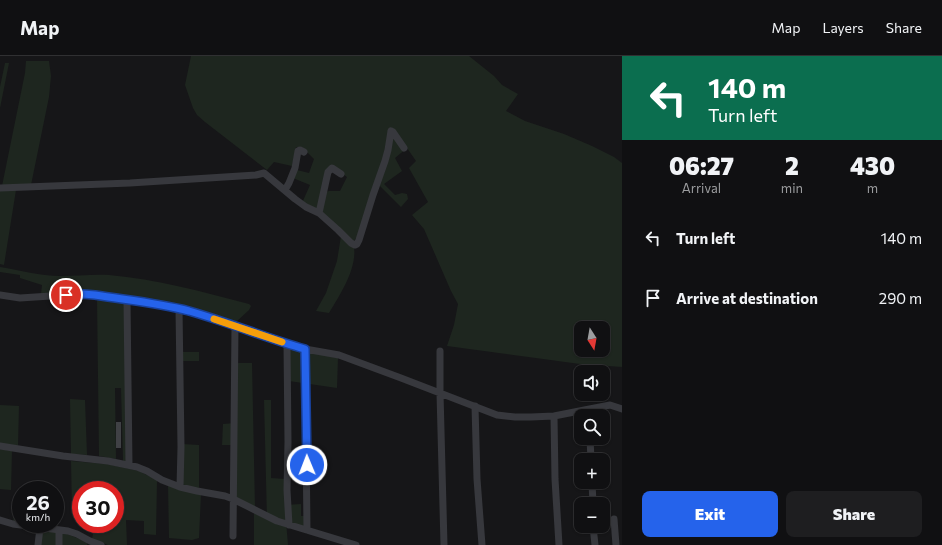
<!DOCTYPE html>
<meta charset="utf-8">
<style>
:root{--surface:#101012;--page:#1e1e20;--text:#f1f3f6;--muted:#9c9d9f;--line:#303032;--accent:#2563eb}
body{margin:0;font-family:Commissioner,sans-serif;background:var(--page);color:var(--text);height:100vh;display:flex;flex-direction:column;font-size:15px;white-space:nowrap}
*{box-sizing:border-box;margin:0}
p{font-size:13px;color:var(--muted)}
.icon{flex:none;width:22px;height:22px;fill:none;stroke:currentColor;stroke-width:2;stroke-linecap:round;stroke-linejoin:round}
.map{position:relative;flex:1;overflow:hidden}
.panel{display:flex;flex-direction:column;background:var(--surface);width:320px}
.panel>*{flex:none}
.top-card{background:#0b6e4f;color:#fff;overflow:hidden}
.needle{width:26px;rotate:169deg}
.tools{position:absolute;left:574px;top:265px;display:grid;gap:8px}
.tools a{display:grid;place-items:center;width:36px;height:36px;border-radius:8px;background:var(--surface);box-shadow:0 1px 3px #0004,0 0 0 1px var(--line);font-size:20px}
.speed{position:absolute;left:12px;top:425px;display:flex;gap:8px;font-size:20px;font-weight:700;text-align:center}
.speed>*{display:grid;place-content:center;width:52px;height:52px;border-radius:50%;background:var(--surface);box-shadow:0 1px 3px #0004,0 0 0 1px var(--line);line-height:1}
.speed small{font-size:10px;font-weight:400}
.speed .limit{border:6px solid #d22;background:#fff;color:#111}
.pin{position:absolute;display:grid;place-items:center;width:34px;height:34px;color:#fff;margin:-17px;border:2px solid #fff;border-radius:50%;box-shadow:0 1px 4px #0007}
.me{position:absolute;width:44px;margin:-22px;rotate:359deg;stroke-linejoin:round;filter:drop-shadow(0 0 3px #0008)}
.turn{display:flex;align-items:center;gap:14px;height:84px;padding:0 20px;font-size:18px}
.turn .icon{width:52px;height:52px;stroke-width:2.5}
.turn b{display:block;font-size:28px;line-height:34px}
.eta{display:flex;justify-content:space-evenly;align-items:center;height:68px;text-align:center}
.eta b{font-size:24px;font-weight:800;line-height:28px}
.cta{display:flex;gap:8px;margin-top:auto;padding:8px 20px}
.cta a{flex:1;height:46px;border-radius:8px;background:var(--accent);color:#fff;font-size:16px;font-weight:800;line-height:46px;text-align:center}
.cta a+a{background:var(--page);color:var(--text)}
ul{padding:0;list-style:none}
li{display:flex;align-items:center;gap:12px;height:60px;padding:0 20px}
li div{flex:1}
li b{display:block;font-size:15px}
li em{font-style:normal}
header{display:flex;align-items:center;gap:24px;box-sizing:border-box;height:56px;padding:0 20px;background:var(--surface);border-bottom:1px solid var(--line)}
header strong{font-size:19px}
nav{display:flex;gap:22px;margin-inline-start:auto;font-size:14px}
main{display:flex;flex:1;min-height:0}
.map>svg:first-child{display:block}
.green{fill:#1e261f;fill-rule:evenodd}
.building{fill:#404145}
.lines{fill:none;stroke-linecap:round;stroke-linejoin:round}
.street{stroke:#37383d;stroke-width:7}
.route-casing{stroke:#184099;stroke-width:10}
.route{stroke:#2563eb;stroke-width:7}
.slow{stroke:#f59e0b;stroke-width:7}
</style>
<header>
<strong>Map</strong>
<nav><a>Map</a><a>Layers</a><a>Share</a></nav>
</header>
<main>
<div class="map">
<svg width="622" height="489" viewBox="0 0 622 489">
<rect width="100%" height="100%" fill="#161618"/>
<!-- green -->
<path class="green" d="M191,0H469L494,20L502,29L518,38L506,55L525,65L564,78L592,90L614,101L622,107V311L580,308L447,290L454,269L458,248L451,235L424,173L412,159L428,146L409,112L416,105L407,92L395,102L402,115L384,128L395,139L402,137L407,138L408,143L401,151L376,126L357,181L354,185L350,183L322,156L326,136L329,135H340L347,121L333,111L317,153L302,147L310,129L293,122L297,114L309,117L314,103L302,91H296L292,110L274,106L267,114L205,66L197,59L193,52L185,29ZM581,272H603V294H581Z
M26,5H49L51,20L49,41L31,129L2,130L25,17Z
M5,7H9L0,52V31Z
M0,134H16L4,209L0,208Z
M341,180L354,191C357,213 340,239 329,257L316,255L326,237L337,205Z
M0,211C20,214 40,220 60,220C77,220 93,218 109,219C156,223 203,236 249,248L251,250L249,254L236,266H233L186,252L41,238L42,229L20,222V219L0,216Z
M97,242L125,247L127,406L123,405L121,332H115L116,403L99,400Z
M289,292L338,302L337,332L289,325Z
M182,296H199V305H182Z
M236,307H252L255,452L235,441L236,389H222L223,368L236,367Z
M70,343L85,344L87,399L71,398Z
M264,344H271V422L285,423L286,449L301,448V460H305V471L286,465L288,489H254V457L267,463Z
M0,349L19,350L18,390L0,387Z
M182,388L199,389V433L181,428Z
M0,393L12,395L11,434L0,433Z
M71,405L107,408L139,415L157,424L156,479L144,478V465L126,464L127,489H108L92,483L95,468H115V434H81V457L72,455Z
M168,429L201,438L199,482L192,484L169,482Z
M17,434L21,435V467L13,466Z
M40,475L54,476L67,478L87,486V489H39Z"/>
<!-- building -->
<path class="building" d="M116,366H121V392H116Z"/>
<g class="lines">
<!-- street -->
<path class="street" d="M391,75L393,76L404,92
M0,132L130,127L256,119L264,117L295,143L306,151L319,157L338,174L351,187L355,189L357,188L359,184L373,139L385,105L388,94L391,75
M285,134L289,127L295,112L298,95L300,94L304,96
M319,157L328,116L332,112L341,118
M0,239L20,242L66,239H88L161,249L179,253L209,261L287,288L305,293L339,299L401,322L497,359L515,361H531L554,360L610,349L622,353
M127,244L129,409
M179,253L181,391L180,431
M287,288L288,386L287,434L289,469
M305,293L307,474
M440,295V337L444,489
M475,350L477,423L482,489
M554,360L555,423L559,489
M590,382L591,404
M0,390L63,400L108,405L137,411L147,415L162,424L180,431L197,435L225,440L233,443L277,465L356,489
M592,426L593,448
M614,463L616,489
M0,464L13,468L68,475L77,478L90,485L101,489
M593,470L595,489
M233,480L235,270
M38,489L40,472
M59,489V474"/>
</g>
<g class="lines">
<!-- route casing -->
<g class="route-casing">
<path id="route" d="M66,239L83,238L95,239C126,244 158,247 189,255C228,266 266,282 305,293L307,409"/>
</g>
<!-- route -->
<use href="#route" class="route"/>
<!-- slow -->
<path class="slow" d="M214,263L282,286"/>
</g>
</svg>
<div class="tools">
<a><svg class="needle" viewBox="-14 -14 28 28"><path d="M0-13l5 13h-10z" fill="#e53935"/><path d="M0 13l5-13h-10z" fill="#9c9d9f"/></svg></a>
<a><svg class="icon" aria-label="sound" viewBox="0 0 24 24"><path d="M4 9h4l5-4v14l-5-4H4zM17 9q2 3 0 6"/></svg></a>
<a><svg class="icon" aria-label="search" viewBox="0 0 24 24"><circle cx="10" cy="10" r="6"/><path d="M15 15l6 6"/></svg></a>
<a>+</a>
<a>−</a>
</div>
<div class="speed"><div>26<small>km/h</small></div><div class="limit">30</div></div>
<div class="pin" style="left:66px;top:239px;background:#d93025"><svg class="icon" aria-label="arrive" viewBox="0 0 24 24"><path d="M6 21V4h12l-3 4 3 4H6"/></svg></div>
<svg class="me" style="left:307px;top:409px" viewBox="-20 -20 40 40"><circle r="17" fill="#2563eb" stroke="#fff" stroke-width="3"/><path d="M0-11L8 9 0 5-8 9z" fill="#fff"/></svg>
</div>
<section class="panel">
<div class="top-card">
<div class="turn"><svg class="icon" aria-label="left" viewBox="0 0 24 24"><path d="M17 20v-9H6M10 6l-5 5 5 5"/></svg><div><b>140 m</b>Turn left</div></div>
</div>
<div class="eta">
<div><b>06:27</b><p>Arrival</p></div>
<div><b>2</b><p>min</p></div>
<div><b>430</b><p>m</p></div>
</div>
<ul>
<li><svg class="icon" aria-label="left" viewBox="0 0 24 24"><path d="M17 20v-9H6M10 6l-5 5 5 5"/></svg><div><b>Turn left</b></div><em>140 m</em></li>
<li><svg class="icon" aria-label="arrive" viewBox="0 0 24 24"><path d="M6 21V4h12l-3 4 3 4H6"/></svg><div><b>Arrive at destination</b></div><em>290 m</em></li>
</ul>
<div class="cta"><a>Exit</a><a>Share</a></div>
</section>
</main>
